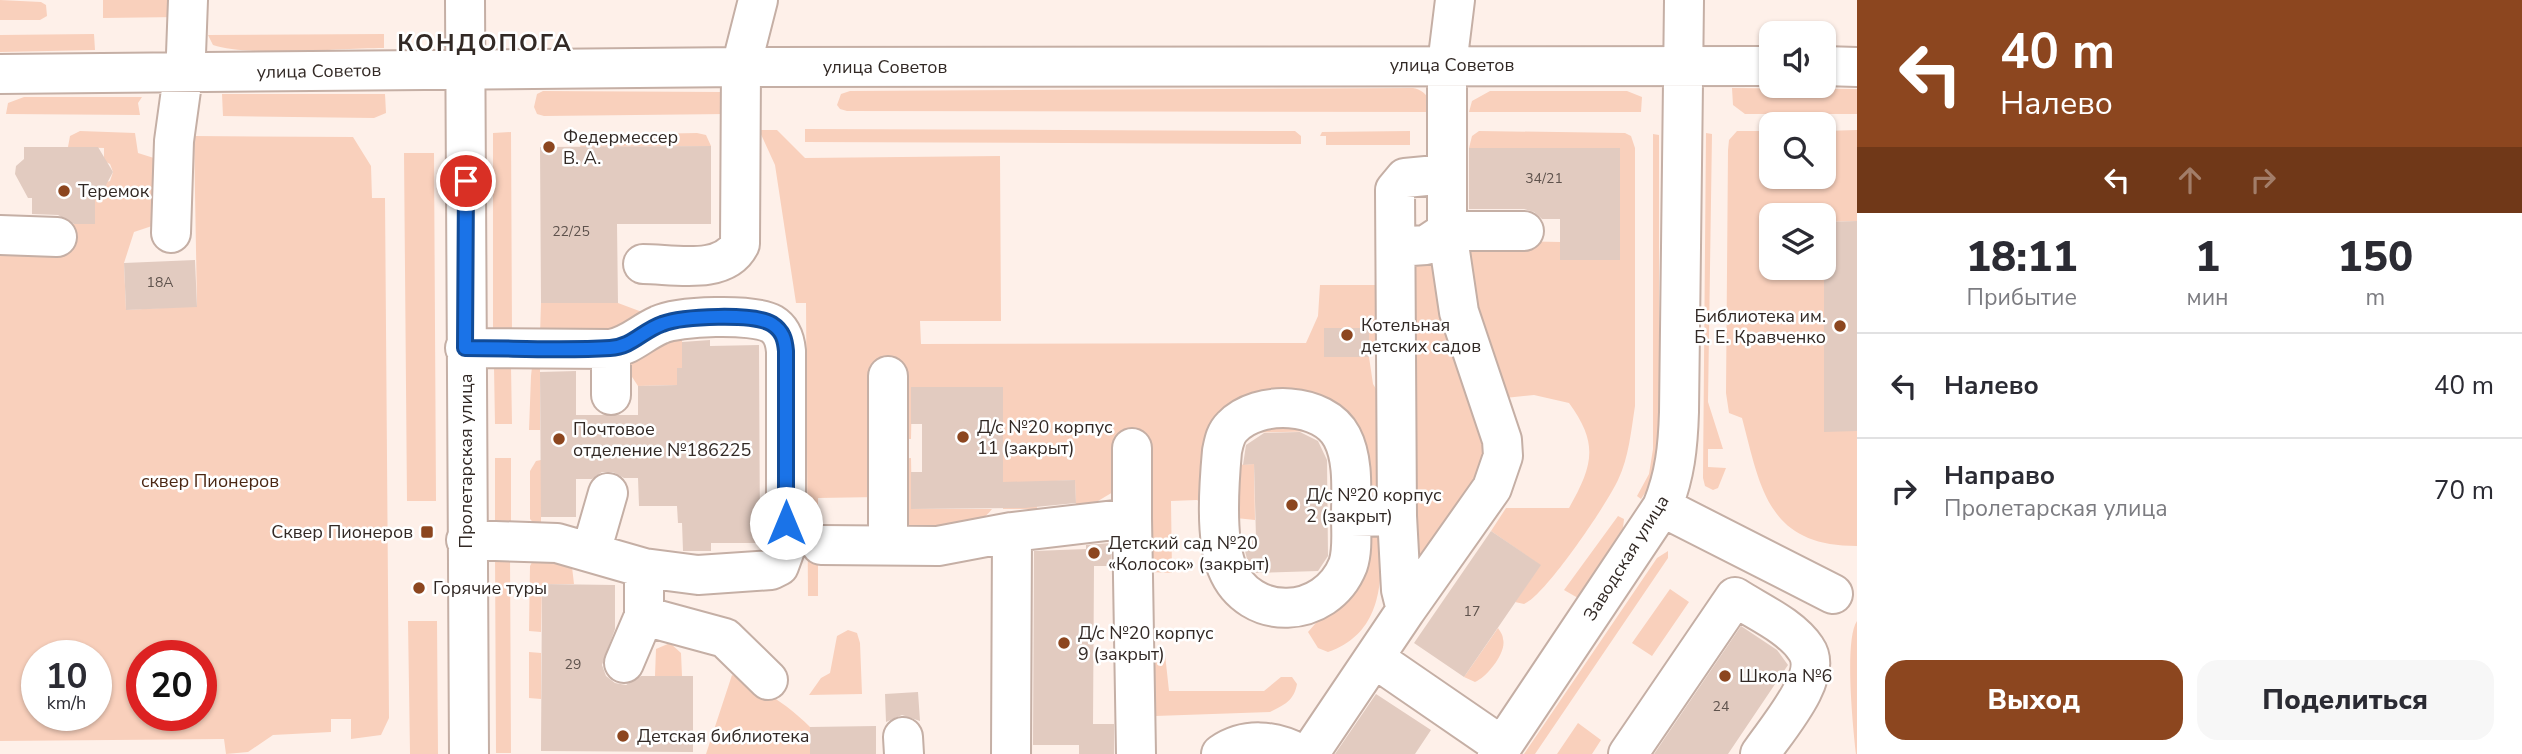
<!DOCTYPE html>
<html lang="ru">
<meta charset="utf-8">
<style>
:root{--surface:#fff;--page:#f7f7f7;--text:#2b2b33;--muted:#7c7c81;--line:#e1e1e2;--accent:#8c461f}
body{margin:0;font-family:"Nunito Sans",sans-serif;background:var(--page);color:var(--text);height:100vh;display:flex;flex-direction:column;font-size:26px;white-space:nowrap}
*{box-sizing:border-box;margin:0}
p{font-size:23px;color:var(--muted)}
.icon{flex:none;width:38px;height:38px;fill:none;stroke:currentColor;stroke-width:2;stroke-linecap:round;stroke-linejoin:round}
.map{position:relative;flex:1;overflow:hidden}
.side{display:flex;flex-direction:column;background:var(--surface);width:665px}
.side>*{flex:none}
.hud{background:#8c461f;color:#fff;overflow:hidden}
.tools{position:absolute;left:1759px;top:21px;display:grid;gap:14px}
.tools a{display:grid;place-items:center;width:77px;height:77px;border-radius:14px;background:var(--surface);box-shadow:0 2px 5px #0004;font-size:35px}
.speed{position:absolute;left:21px;top:640px;display:flex;gap:14px;font-size:35px;font-weight:700;text-align:center}
.speed>*{display:grid;place-content:center;width:91px;height:91px;border-radius:50%;background:var(--surface);box-shadow:0 2px 5px #0004;line-height:1}
.speed small{font-size:18px;font-weight:400}
.speed .limit{border:10px solid #d22;background:#fff;color:#111}
.pin{position:absolute;display:grid;place-items:center;width:60px;height:60px;color:#fff;margin:-30px;border:4px solid #fff;border-radius:50%;box-shadow:0 2px 7px #0007}
.me{position:absolute;width:77px;margin:-38px;rotate:0deg;stroke-linejoin:round;filter:drop-shadow(0 0 5px #0008)}
.turn{display:flex;align-items:center;gap:24px;height:147px;padding:0 28px;font-size:32px}
.turn .icon{width:91px;height:91px;stroke-width:2.5}
.turn b{display:block;font-size:49px;line-height:60px}
.lanes{display:flex;align-items:center;height:66px;padding:0 28px;background:#0003;justify-content:center;gap:35px;direction:ltr}
.lanes .off{opacity:.35}
.eta{display:flex;justify-content:space-evenly;align-items:center;height:119px;text-align:center}
.eta b{font-size:42px;font-weight:800;line-height:49px}
.action{display:flex;gap:14px;margin-top:auto;padding:14px 28px}
.action a{flex:1;height:80px;border-radius:21px;background:var(--accent);color:#fff;font-size:28px;font-weight:800;line-height:80px;text-align:center}
.action a+a{background:var(--page);color:var(--text)}
ul{padding:0;list-style:none}
li{display:flex;align-items:center;gap:21px;height:105px;padding:0 28px;border-top:2px solid var(--line)}
li div{flex:1}
li b{display:block;font-size:26px}
li em{font-style:normal}
main{display:flex;flex:1;min-height:0}
.map>svg:first-child{display:block}
.green{fill:#f9d0bc;fill-rule:evenodd}
.building{fill:#e2cbc0}
.lines{fill:none;stroke-linecap:round;stroke-linejoin:round}
.minor-casing{stroke:#c5afa5;stroke-width:42}
.minor{stroke:#fff;stroke-width:38}
.route-casing{stroke:#114b97;stroke-width:18}
.route{stroke:#1a73e8;stroke-width:12}
.poi-dot{fill:#8c461f;stroke:#fff;stroke-width:2.5}
.labels{text-anchor:middle;dominant-baseline:central;stroke-width:5;stroke-linejoin:round;paint-order:stroke}
.number-label{font-size:14px;fill:#5e524c}
.street-label{font-size:18px;fill:#322925;stroke:#fff}
.poi-label{font-size:18px;fill:#322925;stroke:#fff;text-anchor:start}
.park-label{font-size:18px;fill:#4b2713;stroke:#fff}
.district-label{font-size:24px;font-weight:bold;letter-spacing:2px;fill:#322925;stroke:#fff}
</style>
<main>
<div class="map">
<svg width="1857" height="754" viewBox="0 0 1857 754">
<rect width="100%" height="100%" fill="#fef0e9"/>
<!-- green -->
<path class="green" d="M0,0L41,2L46,5L47,16L40,20H0Z
M103,0H178L179,17L103,18Z
M94,34L95,50L0,52V35Z
M384,34V48C342,48 248,57 213,45L208,35Z
M1413,88C1427,91 1429,99 1433,112L847,111L840,109L837,105L841,94L850,91Z
M1732,88L1857,89V114H1745L1733,105Z
M543,91L720,92L728,94L727,114L544,116L537,114L534,107L537,94Z
M1490,91H1627L1642,97L1641,112H1469L1472,101Z
M222,94H385L386,113L374,118L223,116Z
M24,97H142L138,103L140,115L6,114L8,103Z
M805,129L1295,131L1301,136V144L805,142Z
M759,130H777L805,158L1000,156L1001,321H920L921,344L1306,343L1318,316L1320,285H1386L1378,342L1369,343V328H1324V357H1369L1373,384L1378,392L1381,496H1358L1328,431L1236,433V465L1254,464L1255,520L1236,518L1213,511L1197,500L1171,501L1172,573L1150,572L1113,492L1098,501L1076,508L1075,480L1036,482L1037,509H1003V387H912L911,439H899L878,497L818,498V596H808L806,303H796L775,165Z
M1857,130V221L1824,222V431H1857V546C1768,546 1761,490 1742,418L1729,413L1726,393L1728,150L1729,140L1737,131H1771V177H1824V131ZM1771,215H1824V268H1771Z
M80,131L135,133L138,153L157,159L152,226L134,232L124,263L126,310L197,306L194,136L353,137L371,166L372,198H385L389,718L381,735L351,739V719H331V732L273,735L248,752L226,754L224,739L0,741V250L62,224H95V198L104,197L103,183L110,181L113,172L110,164L104,161V148L68,147L70,136ZM37,656H96V716H37ZM142,656H201V716H142Z
M1410,131V145H1326V136H1320L1322,132Z
M1479,131L1625,133L1631,136L1635,148V406C1631,431 1629,457 1618,480C1607,504 1545,596 1524,604L1515,602L1540,565L1491,531L1506,508H1569C1593,465 1599,444 1569,403L1534,395L1505,398L1477,483L1419,564L1408,377L1410,255L1469,240L1560,242V260H1619L1620,148H1469L1472,136Z
M511,132L512,334H493V133Z
M697,133L706,135L711,146L580,147L583,140L597,135Z
M1706,133L1712,134L1708,402L1723,449H1708V467L1726,468L1718,488L1713,490L1705,486L1703,478Z
M1653,134L1659,135V458L1649,487L1641,499L1637,496L1649,474L1653,449Z
M404,153H434L436,501H407Z
M541,303H618L650,315L682,340V368L677,369V385L638,386L609,342L540,335Z
M540,361V430H529L531,376L532,367Z
M494,367H511L512,424H495Z
M495,458H511V528H495Z
M911,458L912,509H992C967,540 935,532 901,526L898,459Z
M541,460V531L530,519V471L536,461Z
M1618,516L1624,519L1623,528L1578,598L1564,590Z
M1381,526C1382,577 1385,632 1328,652L1318,648L1308,632L1365,567L1367,532Z
M495,551H510L511,753H496Z
M1668,551V558L1535,754H1524L1657,558Z
M536,554L572,567L574,584H542L541,632L529,631L530,566Z
M1670,589L1689,602L1652,656L1632,643Z
M408,621H437L438,754H410Z
M1857,621V754H1856C1853,728 1844,640 1857,621Z
M1498,628C1500,631 1503,635 1503,639C1507,652 1487,677 1475,682L1464,677Z
M848,630L857,633L860,643L862,694L809,695L821,678L830,673L837,636Z
M670,643L681,653L682,676H655L656,649Z
M529,652L541,653V699L529,698Z
M1143,654H1165L1169,691H1264L1281,677H1292L1297,684C1294,701 1284,705 1270,712L1155,716Z
M732,675C761,688 787,704 810,727V754H706Z
M1578,723L1601,740L1592,754H1557Z"/>
<!-- building -->
<path class="building" d="M711,146V224H617L618,303H541L540,147Z
M24,147H98L113,172L99,198H95V224H74L58,215L32,214V198H28L15,174L16,166L24,159Z
M1469,148H1620V260H1560V219H1542L1534,212L1524,209H1469Z
M1857,221V431L1824,432V222Z
M195,260L197,307L126,310L124,263Z
M1324,328H1369V357H1324Z
M710,340V346L759,345L760,543H711V551H683L682,523H678L677,506H639L638,478H624L613,472H602L592,479H576V517H541L540,372L576,371V415H638V386L677,385V368H682V342Z
M911,387H1003V482L1075,480L1076,503L1025,508L911,509V472H922V424H911Z
M1300,432L1318,441L1327,460L1328,556L1318,571L1256,573L1247,559L1242,539L1256,538L1254,464L1243,465L1246,445L1264,433Z
M1491,531L1541,565L1464,677L1414,643Z
M1111,543V566H1094L1093,724H1114V754H1079V745H1033L1034,551L1086,549V545Z
M542,584L615,585V629L602,665L606,676L615,683L626,685L641,676H693V752L541,751Z
M1741,626L1777,650L1788,665L1728,754H1654Z
M918,692L920,721L902,715L886,722L885,694Z
M1376,694L1431,730L1415,754H1335Z
M876,726V754H810V727Z"/>
<g class="lines">
<!-- minor casing -->
<g class="minor-casing">
<path id="minor" d="M465,0L469,754
M1455,0L1447,65V231H1524
M1824,66L1857,67
M0,74L741,67L1771,66
M171,233L174,141L186,54L188,0
M0,235L57,237
M1396,247L1426,245L1447,231L1459,312L1502,440L1503,456L1492,488L1406,610
M643,264C673,264 724,276 740,244L741,67L758,0
M465,348L611,349C631,345 641,333 659,325C678,316 753,313 772,324C782,330 785,340 786,351V547L779,566L771,570L698,575L644,568L557,543L466,540
M611,349V395
M888,376V545
M1132,448V518
M1662,507L1833,594
M1351,517C1351,491 1354,460 1342,437C1324,402 1258,399 1232,427C1225,434 1224,442 1222,451C1219,484 1215,538 1227,568C1249,623 1326,620 1348,565C1353,550 1351,532 1351,517L1397,516
M1012,532L1132,518L1136,754
M821,545L938,546L1012,532L1011,754
M591,552L608,493
M644,568V616L725,638L768,680
M1374,658L1502,746
M624,663L644,616
M903,737L904,754
M1221,754C1246,737 1274,740 1300,754
M1309,754L1406,610L1401,590L1397,516L1395,190L1405,178L1447,174
M1497,754L1662,507C1675,476 1678,446 1679,412L1684,0
M1628,754L1735,597C1758,612 1791,626 1806,649C1825,676 1775,731 1760,754"/>
</g>
<!-- minor -->
<use href="#minor" class="minor"/>
</g>
<g class="lines">
<!-- route casing -->
<g class="route-casing">
<path id="route" d="M466,181L465,348C513,348 562,351 610,348C632,347 642,331 662,324C683,316 754,313 772,324C783,331 785,340 786,351V523"/>
</g>
<!-- route -->
<use href="#route" class="route"/>
</g>
<!-- markers -->
<g class="poi-dot">
<circle cx="549" cy="147" r="7"/>
<circle cx="64" cy="191" r="7"/>
<circle cx="1840" cy="326" r="7"/>
<circle cx="1347" cy="335" r="7"/>
<circle cx="963" cy="437" r="7"/>
<circle cx="559" cy="439" r="7"/>
<circle cx="1292" cy="505" r="7"/>
<rect x="420" y="525" width="14" height="14" rx="3.5"/>
<circle cx="1094" cy="553" r="7"/>
<circle cx="419" cy="588" r="7"/>
<circle cx="1064" cy="643" r="7"/>
<circle cx="1725" cy="676" r="7"/>
<circle cx="623" cy="736" r="7"/>
</g>
<g class="labels">
<!-- number labels -->
<g class="number-label">
<text x="1544" y="178">34/21</text>
<text x="571" y="231">22/25</text>
<text x="160" y="282">18А</text>
<text x="1472" y="611">17</text>
<text x="573" y="664">29</text>
<text x="1721" y="706">24</text>
</g>
<!-- street labels -->
<g class="street-label">
<text x="1452" y="65">улица Советов</text>
<text x="885" y="67">улица Советов</text>
<text transform="translate(319 71) rotate(-1)">улица Советов</text>
<text transform="translate(466 461) rotate(-90)">Пролетарская улица</text>
<text transform="translate(1626 558) rotate(-58)">Заводская улица</text>
</g>
<!-- poi labels -->
<g class="poi-label">
<text x="563" y="137">Федермессер<tspan x="563" dy="21">В. А.</tspan></text>
<text x="78" y="191">Теремок</text>
<text x="1826" y="316" text-anchor="end">Библиотека им.<tspan x="1826" dy="21">Б. Е. Кравченко</tspan></text>
<text x="1361" y="325">Котельная<tspan x="1361" dy="21">детских садов</tspan></text>
<text x="977" y="427">Д/с №20 корпус<tspan x="977" dy="21">11 (закрыт)</tspan></text>
<text x="573" y="429">Почтовое<tspan x="573" dy="21">отделение №186225</tspan></text>
<text x="1306" y="495">Д/с №20 корпус<tspan x="1306" dy="21">2 (закрыт)</tspan></text>
<text x="413" y="532" text-anchor="end">Сквер Пионеров</text>
<text x="1108" y="543">Детский сад №20<tspan x="1108" dy="21">«Колосок» (закрыт)</tspan></text>
<text x="433" y="588">Горячие туры</text>
<text x="1078" y="633">Д/с №20 корпус<tspan x="1078" dy="21">9 (закрыт)</tspan></text>
<text x="1739" y="676">Школа №6</text>
<text x="637" y="736">Детская библиотека</text>
</g>
<!-- park labels -->
<g class="park-label">
<text x="210" y="481">сквер Пионеров</text>
</g>
<!-- district labels -->
<g class="district-label">
<text x="485" y="43">КОНДОПОГА</text>
</g>
</g>
</svg>
<div class="tools">
<a><svg class="icon" aria-label="sound" viewBox="0 0 24 24"><path d="M4 9h4l5-4v14l-5-4H4zM17 9q2 3 0 6"/></svg></a>
<a><svg class="icon" aria-label="search" viewBox="0 0 24 24"><circle cx="10" cy="10" r="6"/><path d="M15 15l6 6"/></svg></a>
<a><svg class="icon" aria-label="layers" viewBox="0 0 24 24"><path d="M12 4l9 5-9 5-9-5zM3 14l9 5 9-5"/></svg></a>
</div>
<div class="speed"><div>10<small>km/h</small></div><div class="limit">20</div></div>
<div class="pin" style="left:466px;top:181px;background:#d93025"><svg class="icon" aria-label="arrive" viewBox="0 0 24 24"><path d="M6 21V4h12l-3 4 3 4H6"/></svg></div>
<svg class="me" style="left:786px;top:523px" viewBox="-20 -20 40 40"><circle r="19" fill="#fff"/><path d="M0-13L10 11 0 6-10 11z" fill="#1a73e8"/></svg>
</div>
<section class="side">
<div class="hud">
<div class="turn"><svg class="icon" aria-label="left" viewBox="0 0 24 24"><path d="M17 20v-9H6M10 6l-5 5 5 5"/></svg><div><b>40 m</b>Налево</div></div>
<div class="lanes"><svg class="icon" aria-label="left" viewBox="0 0 24 24"><path d="M17 20v-9H6M10 6l-5 5 5 5"/></svg><svg class="icon off" aria-label="ahead" viewBox="0 0 24 24"><path d="M12 20V5M6 11l6-6 6 6"/></svg><svg class="icon off" aria-label="right" viewBox="0 0 24 24"><path d="M7 20v-9h11M14 6l5 5-5 5"/></svg></div>
</div>
<div class="eta">
<div><b>18:11</b><p>Прибытие</p></div>
<div><b>1</b><p>мин</p></div>
<div><b>150</b><p>m</p></div>
</div>
<ul>
<li><svg class="icon" aria-label="left" viewBox="0 0 24 24"><path d="M17 20v-9H6M10 6l-5 5 5 5"/></svg><div><b>Налево</b></div><em>40 m</em></li>
<li><svg class="icon" aria-label="right" viewBox="0 0 24 24"><path d="M7 20v-9h11M14 6l5 5-5 5"/></svg><div><b>Направо</b><p>Пролетарская улица</p></div><em>70 m</em></li>
</ul>
<div class="action"><a>Выход</a><a>Поделиться</a></div>
</section>
</main>
